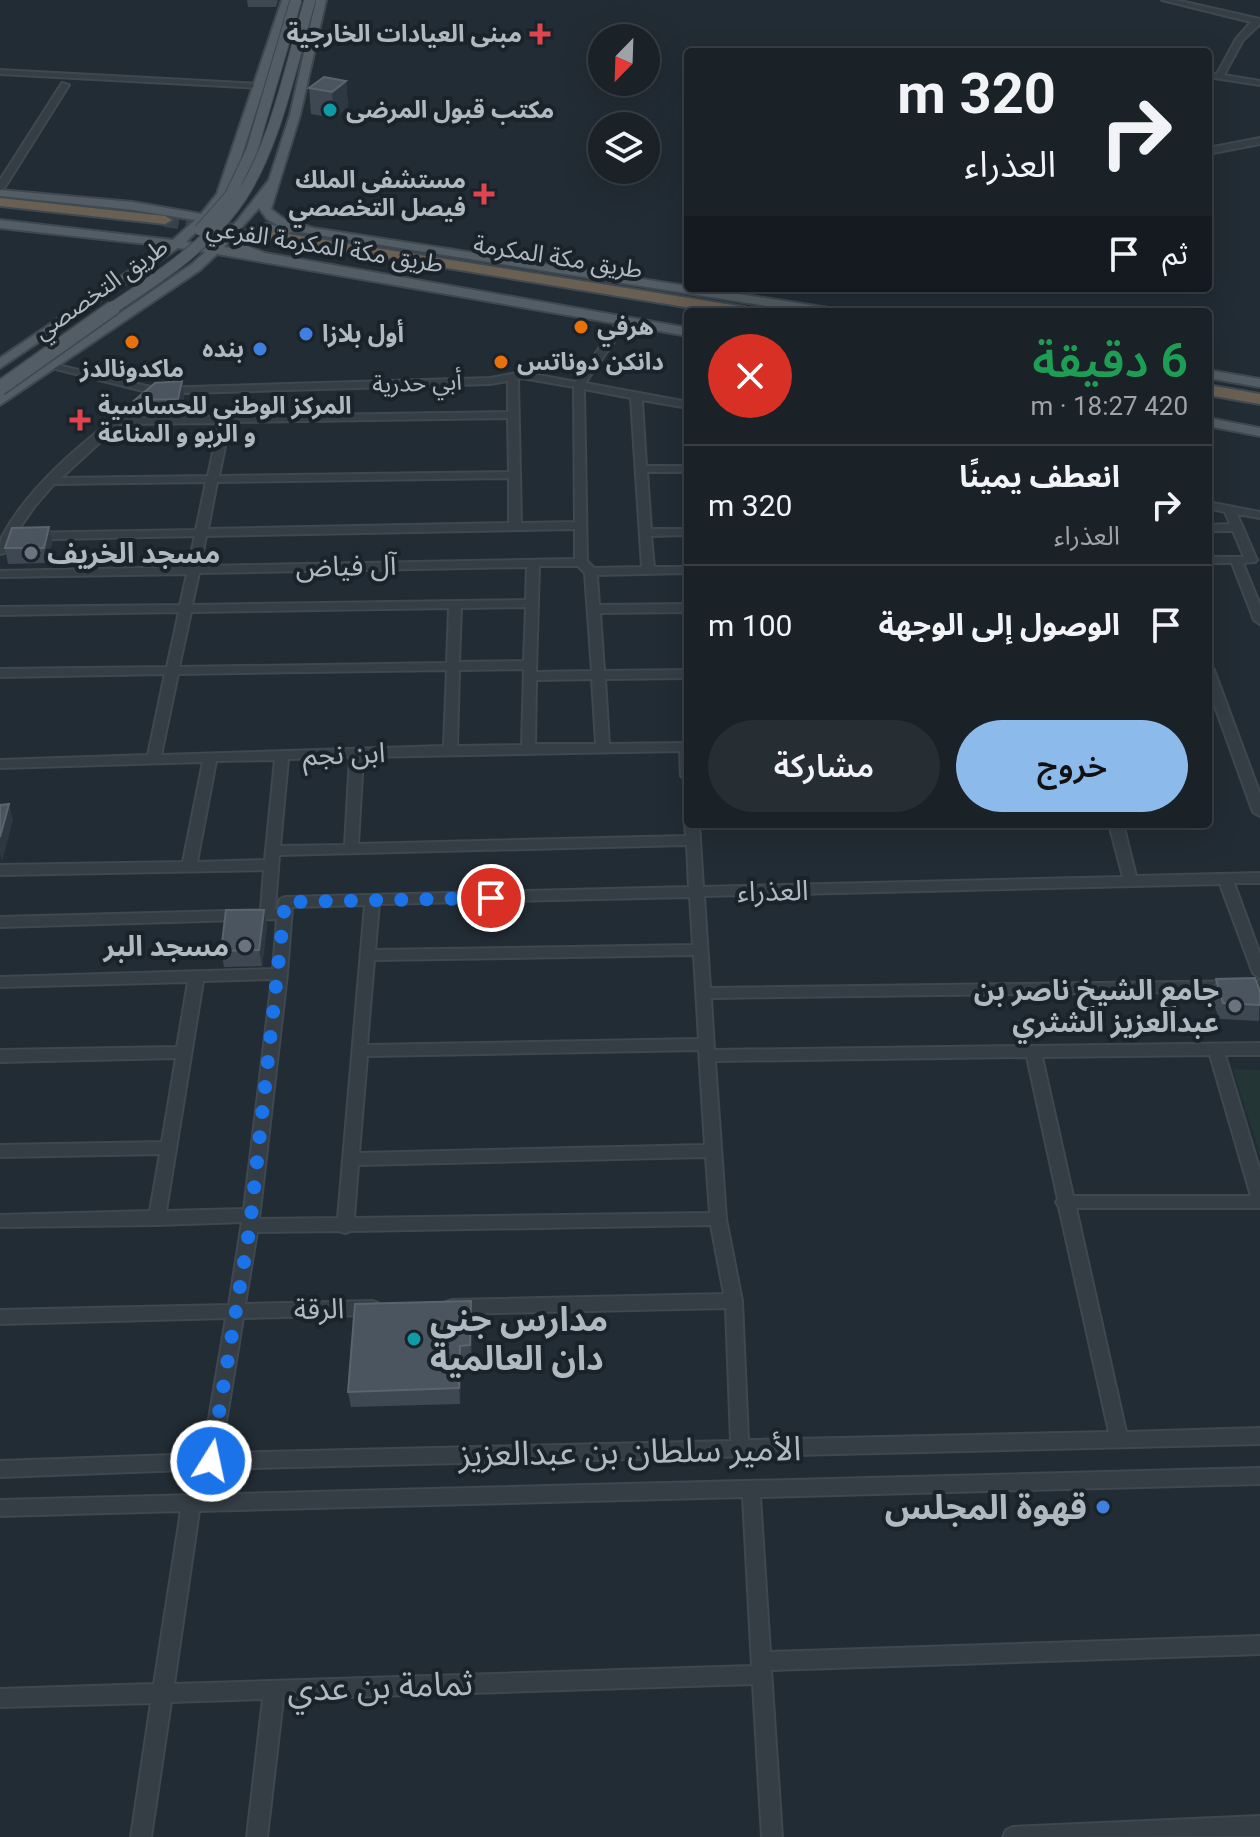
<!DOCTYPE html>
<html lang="ar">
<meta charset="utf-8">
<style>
:root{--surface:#1a2127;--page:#272e33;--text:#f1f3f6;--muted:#9fa3a7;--line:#383e44;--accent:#8cbaeb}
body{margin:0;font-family:Roboto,"Noto Sans Arabic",sans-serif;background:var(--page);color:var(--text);direction:rtl;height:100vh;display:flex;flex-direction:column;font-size:30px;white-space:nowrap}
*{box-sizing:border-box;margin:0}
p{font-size:26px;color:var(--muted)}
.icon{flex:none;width:44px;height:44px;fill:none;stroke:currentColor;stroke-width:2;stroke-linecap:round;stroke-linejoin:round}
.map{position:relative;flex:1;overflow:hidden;direction:ltr}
.sheet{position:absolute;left:684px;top:308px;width:528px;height:520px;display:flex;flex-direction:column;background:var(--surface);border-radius:8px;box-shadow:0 8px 32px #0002,0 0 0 2px var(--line);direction:rtl}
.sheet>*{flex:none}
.guide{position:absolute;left:684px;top:48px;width:528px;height:244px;border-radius:8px;box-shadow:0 8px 32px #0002,0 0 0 2px var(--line);direction:rtl;background:#1a2127;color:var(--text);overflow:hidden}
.needle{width:52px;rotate:203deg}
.fabs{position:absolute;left:588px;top:24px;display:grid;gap:16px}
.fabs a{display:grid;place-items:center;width:72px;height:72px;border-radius:50%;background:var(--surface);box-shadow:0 8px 32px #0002,0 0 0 2px var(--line);font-size:40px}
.pin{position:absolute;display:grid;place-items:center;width:68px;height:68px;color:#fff;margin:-34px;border:4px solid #fff;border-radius:50%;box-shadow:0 2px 8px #0007}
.me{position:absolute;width:88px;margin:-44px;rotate:10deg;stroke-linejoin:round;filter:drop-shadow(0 0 6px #0008)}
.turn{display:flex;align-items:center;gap:28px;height:168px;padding:0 24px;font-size:36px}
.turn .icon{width:104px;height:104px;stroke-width:2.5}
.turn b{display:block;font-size:56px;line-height:68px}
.then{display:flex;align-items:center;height:76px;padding:0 24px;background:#0003;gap:16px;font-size:30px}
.round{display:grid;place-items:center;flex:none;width:84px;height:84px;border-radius:42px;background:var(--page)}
.headline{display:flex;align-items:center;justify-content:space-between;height:136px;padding:0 24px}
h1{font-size:48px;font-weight:600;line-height:60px;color:#1e9e55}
.cta{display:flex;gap:16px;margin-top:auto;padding:16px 24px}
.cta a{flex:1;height:92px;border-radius:48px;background:var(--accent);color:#111;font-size:32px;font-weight:600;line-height:92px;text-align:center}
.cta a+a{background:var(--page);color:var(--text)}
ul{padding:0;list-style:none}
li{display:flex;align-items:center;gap:24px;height:120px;padding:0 24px;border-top:2px solid var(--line)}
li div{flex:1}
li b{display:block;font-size:30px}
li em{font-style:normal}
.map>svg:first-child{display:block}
.green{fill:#243536}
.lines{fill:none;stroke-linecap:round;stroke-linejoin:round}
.highway-tunnel{stroke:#374149;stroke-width:14;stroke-dasharray:14 7;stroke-linecap:butt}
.minor-casing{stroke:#3f474f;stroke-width:4}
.major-casing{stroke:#3f474f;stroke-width:4}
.highway-casing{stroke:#404950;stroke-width:4}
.minor{fill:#353e45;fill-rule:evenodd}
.major{fill:#535d65;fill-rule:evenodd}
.highway{fill:#6a5f53;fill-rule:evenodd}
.major-bridge-far1-casing{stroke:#3f474f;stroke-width:13;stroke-linecap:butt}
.major-bridge-casing{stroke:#3f474f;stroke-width:17;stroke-linecap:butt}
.major-bridge-far1{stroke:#535d65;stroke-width:11}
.major-bridge{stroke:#535d65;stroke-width:14}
.wall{fill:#3e4853}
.shaded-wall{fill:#2d3842}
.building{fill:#4a555f;stroke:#5a646f;stroke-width:2}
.route{stroke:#1a73e8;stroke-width:14;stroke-dasharray:0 25.2}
.health-dot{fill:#e0444e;stroke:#1b232a;stroke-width:3}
.culture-dot{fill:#0f9aa8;stroke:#1b232a;stroke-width:3}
.food-dot{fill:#e8710a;stroke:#1b232a;stroke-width:3}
.shop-dot{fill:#3f7fe0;stroke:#1b232a;stroke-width:3}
.worship-dot{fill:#6b7280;stroke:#1b232a;stroke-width:3}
.labels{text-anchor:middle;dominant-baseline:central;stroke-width:8;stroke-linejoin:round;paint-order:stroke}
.far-poi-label{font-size:24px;font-weight:bold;fill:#b0b9c2;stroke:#1b232a;text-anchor:start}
.far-street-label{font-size:24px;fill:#b0b9c2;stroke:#1b232a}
.poi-label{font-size:28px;font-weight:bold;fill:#b0b9c2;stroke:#1b232a;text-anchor:end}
.street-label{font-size:28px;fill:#b0b9c2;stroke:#1b232a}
.near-poi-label{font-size:34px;font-weight:bold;fill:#b0b9c2;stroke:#1b232a;text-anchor:start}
.near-street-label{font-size:34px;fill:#b0b9c2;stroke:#1b232a}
</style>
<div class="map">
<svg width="1260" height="1837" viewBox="0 0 1260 1837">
<rect width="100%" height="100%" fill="#222c34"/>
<!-- green -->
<path class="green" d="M1234,1069L1260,1070V1154L1234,1073Z"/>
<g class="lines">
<!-- highway-tunnel -->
<path class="highway-tunnel" d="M165,220L269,235"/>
<!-- minor casing -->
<g class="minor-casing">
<path id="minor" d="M1162,0H1176L1260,19V24L1243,40L1224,75L1260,81V85L1208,77V73L1217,74L1236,39L1251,22Z
M0,70L259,84L263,86L259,88L0,74Z
M62,83L69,85L5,187L0,190V180Z
M1260,138V144L1208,154V148Z
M620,318L629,320L585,383L688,402V408L642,400L646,466H688V472H647L651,529H688V535L651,536L654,567H688V573L597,575L599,605L688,604V612L600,613L604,671L688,670V678L605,679L609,744L688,743V780L681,776L680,751L363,757L358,844L686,836L685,824L688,821V824H699L703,887L1123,877L1109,824H1123L1136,876L1260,873V883H1234L1260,954V978L1253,973L1220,884L704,896L710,988L1260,981V991L711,998L714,1050L1260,1043V1055H1225L1260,1171V1208H1076L1126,1432L1260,1428V1444L211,1469L0,1477V1461L203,1454L226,1318L0,1324V1310L229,1305L242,1222L157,1225L0,1227V1215L150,1211L160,1154L0,1157V1145L162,1142L176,1058L0,1062V1050L177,1047L188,982L0,987V977L273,969L277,919L0,927V917L261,910L264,870L0,875V865L183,862L203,762L0,768V760L148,755L165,674L0,677V669L167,667L179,612L0,615V607L180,605L187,574L0,577V571L188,567L195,536L12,540L4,553L0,554C0,548 0,541 2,537C32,479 97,432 147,392L44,366L49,363L155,388L490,378L522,372L576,382ZM522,378L574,387L575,522L521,523L518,379ZM508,381V412L128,418L156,394L490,384ZM584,389L631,398L642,567L594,568L587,561ZM508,418L509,472L219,476L230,422ZM219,423L208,476L61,478L120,424ZM509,478V523L208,529L217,482ZM206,482L196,530L16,533L34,507L54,484ZM575,529V559L200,566L206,536ZM539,566H578L585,573L592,671L536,672ZM527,567L526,600L192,605L199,573ZM526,607L524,661L459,662L461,608ZM449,608L447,663L179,667L191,612ZM524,669L522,745L457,746L459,670ZM447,670L444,746L161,755L178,674ZM592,679L596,744H535L536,680ZM350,757L345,845L280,846L288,759ZM275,760L265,860L197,862L216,761ZM687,845L689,887L285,897L280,899L278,909H275L279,855ZM690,897L693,945L375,950L379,904ZM365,905L338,1218L259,1219L287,974L292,907ZM694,955L699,1039L367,1045L374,960ZM272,979L244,1209L166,1211L203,981ZM699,1050L705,1145L359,1153L367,1056ZM1210,1055L1251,1196H1073L1042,1057ZM1027,1057L1058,1199L1056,1202L1059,1207L1109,1432L748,1440L742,1301L726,1219L715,1061ZM706,1157L710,1213L354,1218L358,1165ZM711,1225L724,1294L452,1300L446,1302L444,1307L446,1312L452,1314L726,1308L731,1441L221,1453L243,1318L372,1315L378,1313L380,1308L378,1303L372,1301L245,1304L257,1232L339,1231L345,1233L351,1231Z
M1208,502L1260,512V518L1237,514L1257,560L1255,562L1243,563L1260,605V624L1254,620L1232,563H1208V557H1244L1233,531H1208V525L1230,524L1225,512L1208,508Z
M1208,666L1214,670L1260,794V816L1253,812L1208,687Z
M1260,1468V1484L760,1497L770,1652L1260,1636V1654L771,1670L782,1837H762L753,1684L283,1699L267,1837H247L263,1699L171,1702L151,1837H131L151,1703L0,1707V1689L154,1684L181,1511L0,1516V1500ZM743,1497L752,1666L174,1684L199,1511Z
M1260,1816V1836L1003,1837L1006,1830L1013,1827Z"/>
</g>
<!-- major casing -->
<g class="major-casing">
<path id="major" d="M282,0H292L229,195L212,216L217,219L215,222H206L186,242L211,246L237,221L269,180L290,115L316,0H326L300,115L271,209L284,219L313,228L829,308L835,312H805L293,231L287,234L267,232L251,237L247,246L265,253L688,328V336L217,254L200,270L0,405V395L192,264L205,252L178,248L0,368V358L166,246L0,228V220L173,240L195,220L133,210L0,196V190L133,202L201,214L217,194ZM259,208L267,219L279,226L266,224L242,232L236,249L224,247Z
M1208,370L1260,379V387L1208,378Z
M1208,418L1260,428V436L1208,426Z"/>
</g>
<!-- highway casing -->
<g class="highway-casing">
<path id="highway" d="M0,198L165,216L172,220L165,224L0,206Z
M269,231L745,307L753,312H716L264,238L262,235Z
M1208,385L1260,394V404L1208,395Z"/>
</g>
<!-- minor -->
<use href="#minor" class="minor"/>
<!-- major -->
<use href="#major" class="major"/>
<!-- highway -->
<use href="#highway" class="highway"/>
<!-- major-bridge-far1 casing -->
<g class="major-bridge-far1-casing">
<path id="major-bridge-far1" d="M200,230L230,196L252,150L296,0
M110,310C154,280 201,251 233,208C274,155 291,64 310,0"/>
</g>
<!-- major-bridge casing -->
<g class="major-bridge-casing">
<path id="major-bridge" d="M0,388L113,308"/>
</g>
<!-- major-bridge-far1 -->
<use href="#major-bridge-far1" class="major-bridge-far1"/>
<!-- major-bridge -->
<use href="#major-bridge" class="major-bridge"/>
</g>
<!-- wall -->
<path class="wall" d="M247,0H278L276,7H248Z
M346,81L348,107L334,118L311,114L309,88Z
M182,381L184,396L181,414L138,415L135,400Z
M49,527L52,543L47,563L8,564L5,548Z
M264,910L267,926L262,966L224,967L221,951Z
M1216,979L1260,992L1259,1021L1219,1019L1211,995Z
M472,1317V1361L461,1362L460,1404L351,1407L348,1392Z"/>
<!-- shaded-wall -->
<path class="shaded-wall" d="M346,81L348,107L334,118L332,92Z
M182,381L184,396L181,414L178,399Z
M49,527L52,543L47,563L44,548Z
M9,804L13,820L2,862L0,854V837Z
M264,910L267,926L262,966L259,950Z
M471,1301L472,1317V1361L470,1345Z
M460,1346L461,1362L460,1404L459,1388Z"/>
<!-- building -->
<path class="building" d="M324,77L346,81L332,92L309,88Z
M182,381L178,399L135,400L155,383Z
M49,527L44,548H5L12,528Z
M9,804L0,837V805Z
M226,910H264L259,950L221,951Z
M1255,978L1260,992V1005L1223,1003L1216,979Z
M471,1301L470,1345L460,1346L459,1388L348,1392L355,1304Z"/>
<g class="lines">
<!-- route -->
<path class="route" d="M211,1461L250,1226L285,902L491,898"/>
</g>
<!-- markers -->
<g class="health-dot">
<path d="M536 22h8v8h8v8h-8v8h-8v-8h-8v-8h8z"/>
<path d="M480 182h8v8h8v8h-8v8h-8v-8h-8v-8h8z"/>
<path d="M76 408h8v8h8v8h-8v8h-8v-8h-8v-8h8z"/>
</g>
<g class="culture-dot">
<circle cx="330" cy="110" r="8"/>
<circle cx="414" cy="1339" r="8"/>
</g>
<g class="food-dot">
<circle cx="581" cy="327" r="8"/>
<circle cx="132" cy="342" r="8"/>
<circle cx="501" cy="362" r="8"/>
</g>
<g class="shop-dot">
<circle cx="306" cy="334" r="8"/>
<circle cx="260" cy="349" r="8"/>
<circle cx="1103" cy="1507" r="8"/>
</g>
<g class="worship-dot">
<circle cx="31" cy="553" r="8"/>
<circle cx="245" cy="946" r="8"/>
<circle cx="1235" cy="1006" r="8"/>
</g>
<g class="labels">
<!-- far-poi labels -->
<g class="far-poi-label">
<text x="522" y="34" text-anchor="end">مبنى العيادات الخارجية</text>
<text x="346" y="110">مكتب قبول المرضى</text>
<text x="466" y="180" text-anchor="end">مستشفى الملك<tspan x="466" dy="28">فيصل التخصصي</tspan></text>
<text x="597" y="327">هرفي</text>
<text x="322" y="334">أول بلازا</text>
<text x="244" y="349" text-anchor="end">بنده</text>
<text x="517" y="362">دانكن دوناتس</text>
<text x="132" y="369" text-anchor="middle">ماكدونالدز</text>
<text x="98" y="406">المركز الوطني للحساسية<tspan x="98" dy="28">و الربو و المناعة</tspan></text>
</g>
<!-- far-street labels -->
<g class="far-street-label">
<text transform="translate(325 246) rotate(9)">طريق مكة المكرمة الفرعي</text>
<text transform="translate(558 257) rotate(9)">طريق مكة المكرمة</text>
<text transform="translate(101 289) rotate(-35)">طريق التخصصي</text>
<text transform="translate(417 383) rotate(-2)">أبي حدرية</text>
</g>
<!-- poi labels -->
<g class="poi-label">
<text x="47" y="553" text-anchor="start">مسجد الخريف</text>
<text x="229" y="946">مسجد البر</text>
<text x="1219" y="990">جامع الشيخ ناصر بن<tspan x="1219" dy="32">عبدالعزيز الشثري</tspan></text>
</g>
<!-- street labels -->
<g class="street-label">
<text transform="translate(346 566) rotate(-1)">آل فياض</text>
<text transform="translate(344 754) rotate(-2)">ابن نجم</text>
<text transform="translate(773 891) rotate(-1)">العذراء</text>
<text transform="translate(319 1309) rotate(-1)">الرقة</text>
</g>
<!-- near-poi labels -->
<g class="near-poi-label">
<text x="430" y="1319">مدارس جنى<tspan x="430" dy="39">دان العالمية</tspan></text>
<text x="1087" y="1507" text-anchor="end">قهوة المجلس</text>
</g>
<!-- near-street labels -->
<g class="near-street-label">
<text transform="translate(630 1451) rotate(-1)">الأمير سلطان بن عبدالعزيز</text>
<text transform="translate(380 1686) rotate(-2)">ثمامة بن عدي</text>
</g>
</g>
</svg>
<div class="fabs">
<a><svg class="needle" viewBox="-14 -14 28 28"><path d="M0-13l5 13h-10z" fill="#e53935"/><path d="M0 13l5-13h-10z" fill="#9fa3a7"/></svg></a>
<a><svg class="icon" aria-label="layers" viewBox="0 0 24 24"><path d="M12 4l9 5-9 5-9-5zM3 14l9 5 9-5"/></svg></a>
</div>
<div class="pin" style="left:491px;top:898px;background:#d93025"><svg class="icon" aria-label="arrive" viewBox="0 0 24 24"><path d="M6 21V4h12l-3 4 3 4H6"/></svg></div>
<svg class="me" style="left:211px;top:1461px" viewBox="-20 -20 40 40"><circle r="17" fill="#1a73e8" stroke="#fff" stroke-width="3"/><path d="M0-11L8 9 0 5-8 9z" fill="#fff"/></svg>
<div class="guide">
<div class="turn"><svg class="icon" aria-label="right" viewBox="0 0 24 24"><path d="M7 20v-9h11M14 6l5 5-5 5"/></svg><div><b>320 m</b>العذراء</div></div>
<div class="then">ثم<svg class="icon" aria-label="arrive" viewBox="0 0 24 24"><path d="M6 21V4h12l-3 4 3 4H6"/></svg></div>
</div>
<section class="sheet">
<div class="headline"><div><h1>6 دقيقة</h1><p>420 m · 18:27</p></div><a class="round" style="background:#d93025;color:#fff"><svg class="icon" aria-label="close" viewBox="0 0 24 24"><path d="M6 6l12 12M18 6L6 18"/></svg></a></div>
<ul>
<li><svg class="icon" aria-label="right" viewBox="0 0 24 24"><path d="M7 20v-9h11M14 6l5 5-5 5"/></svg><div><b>انعطف يمينًا</b><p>العذراء</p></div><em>320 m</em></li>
<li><svg class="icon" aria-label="arrive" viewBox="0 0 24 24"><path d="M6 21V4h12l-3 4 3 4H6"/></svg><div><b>الوصول إلى الوجهة</b></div><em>100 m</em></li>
</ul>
<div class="cta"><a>خروج</a><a>مشاركة</a></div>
</section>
</div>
